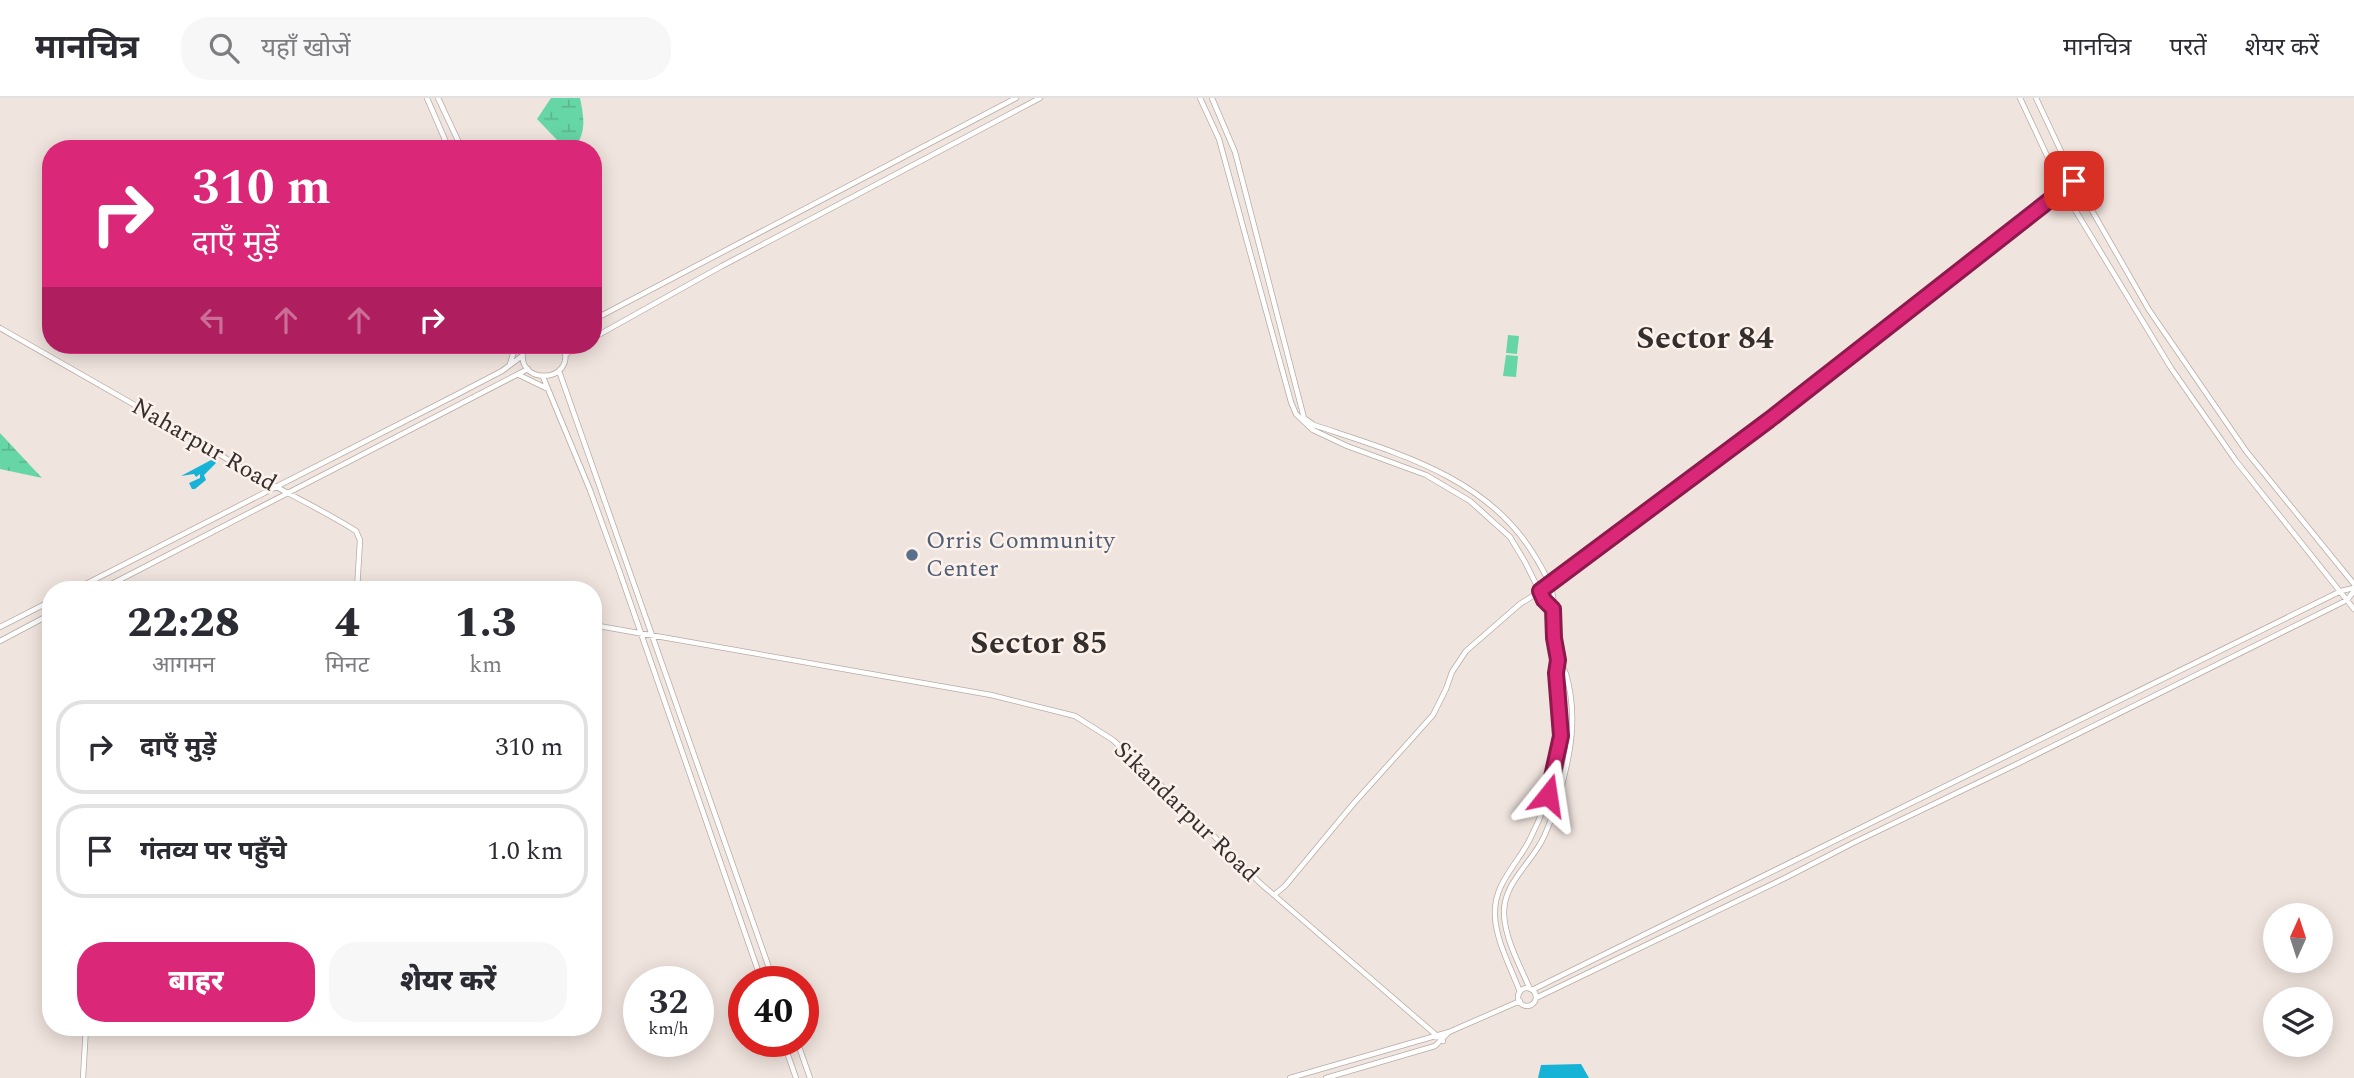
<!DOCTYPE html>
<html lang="hi">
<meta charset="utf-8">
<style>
:root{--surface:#fff;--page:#f7f7f7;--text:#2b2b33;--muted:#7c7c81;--line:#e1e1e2;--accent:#db2777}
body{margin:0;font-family:Spectral,"Noto Sans Devanagari",serif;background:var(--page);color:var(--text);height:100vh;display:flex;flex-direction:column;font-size:26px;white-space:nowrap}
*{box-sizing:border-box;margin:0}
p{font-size:23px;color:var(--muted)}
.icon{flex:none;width:38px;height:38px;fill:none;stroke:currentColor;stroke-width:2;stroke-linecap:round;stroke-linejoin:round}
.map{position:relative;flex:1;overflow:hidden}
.drawer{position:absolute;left:42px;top:483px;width:560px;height:455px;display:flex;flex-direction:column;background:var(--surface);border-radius:28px;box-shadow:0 4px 18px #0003}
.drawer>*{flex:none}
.top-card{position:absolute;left:42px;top:42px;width:560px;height:214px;border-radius:28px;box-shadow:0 4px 18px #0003;background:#db2777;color:#fff;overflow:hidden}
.needle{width:46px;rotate:3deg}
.controls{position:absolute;left:2263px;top:805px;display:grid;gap:14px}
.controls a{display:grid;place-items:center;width:70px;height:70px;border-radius:50%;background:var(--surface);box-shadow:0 4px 18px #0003;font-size:35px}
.speed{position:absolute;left:623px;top:868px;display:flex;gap:14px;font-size:35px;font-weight:700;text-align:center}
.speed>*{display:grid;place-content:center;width:91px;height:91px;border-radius:50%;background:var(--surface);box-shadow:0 4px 18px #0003;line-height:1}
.speed small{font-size:18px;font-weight:400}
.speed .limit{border:10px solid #d22;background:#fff;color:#111}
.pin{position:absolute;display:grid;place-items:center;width:60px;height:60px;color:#fff;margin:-30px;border-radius:14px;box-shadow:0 4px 10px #0006}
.me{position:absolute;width:77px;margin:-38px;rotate:15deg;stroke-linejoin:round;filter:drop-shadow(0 0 5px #0008)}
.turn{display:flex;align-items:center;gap:24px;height:147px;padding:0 35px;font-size:32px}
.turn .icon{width:91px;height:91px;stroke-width:2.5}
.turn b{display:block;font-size:49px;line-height:60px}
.lanes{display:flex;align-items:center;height:66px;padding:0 35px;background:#0003;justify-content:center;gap:35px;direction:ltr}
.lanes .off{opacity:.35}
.eta{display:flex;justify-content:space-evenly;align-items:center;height:119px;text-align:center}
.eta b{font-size:42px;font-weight:800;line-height:49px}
.button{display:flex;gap:14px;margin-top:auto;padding:14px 35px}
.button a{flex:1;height:80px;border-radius:28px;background:var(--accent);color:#fff;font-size:28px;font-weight:800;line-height:80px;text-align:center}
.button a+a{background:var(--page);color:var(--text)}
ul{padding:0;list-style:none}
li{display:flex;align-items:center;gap:21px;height:94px;margin:0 14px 10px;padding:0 21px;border:4px solid var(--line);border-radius:28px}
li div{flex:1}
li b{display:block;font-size:26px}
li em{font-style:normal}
header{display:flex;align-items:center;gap:42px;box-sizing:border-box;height:98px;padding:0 35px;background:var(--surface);border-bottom:2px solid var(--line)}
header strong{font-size:33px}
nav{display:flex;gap:38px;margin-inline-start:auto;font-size:24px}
.search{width:490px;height:63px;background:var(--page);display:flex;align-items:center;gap:18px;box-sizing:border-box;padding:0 24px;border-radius:28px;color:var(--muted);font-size:26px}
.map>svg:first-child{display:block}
.wetland{fill:url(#wetland-marsh)}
.garden{fill:#67d6a6}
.water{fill:#17b3d6}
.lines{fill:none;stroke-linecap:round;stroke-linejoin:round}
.tertiary-casing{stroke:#b7aba5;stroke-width:6}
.tertiary{stroke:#fff;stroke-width:4.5}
.route-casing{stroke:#8e194d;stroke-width:18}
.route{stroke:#db2777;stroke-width:12}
.service-dot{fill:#5c6f8a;stroke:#fdf1eb;stroke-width:2.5}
.labels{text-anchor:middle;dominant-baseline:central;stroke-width:5;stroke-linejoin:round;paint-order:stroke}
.street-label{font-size:24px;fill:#342f2d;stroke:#fdf1eb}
.service-label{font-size:24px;fill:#4e5e75;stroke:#fdf1eb;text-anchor:start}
.district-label{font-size:32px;font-weight:bold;fill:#342f2d;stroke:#fdf1eb}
</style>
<header>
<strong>मानचित्र</strong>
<div class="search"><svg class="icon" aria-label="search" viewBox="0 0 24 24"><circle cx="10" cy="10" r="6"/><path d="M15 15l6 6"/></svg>यहाँ खोजें</div>
<nav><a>मानचित्र</a><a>परतें</a><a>शेयर करें</a></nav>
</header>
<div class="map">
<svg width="2354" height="980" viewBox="0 0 2354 980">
<defs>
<pattern id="wetland-marsh" width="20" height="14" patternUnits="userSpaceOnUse" patternTransform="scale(1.75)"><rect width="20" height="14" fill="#67d6a6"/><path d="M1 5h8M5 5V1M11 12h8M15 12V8" fill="none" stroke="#5ab88f"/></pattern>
</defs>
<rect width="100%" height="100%" fill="#f0e4de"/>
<!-- wetland -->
<path class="wetland" d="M551,0H580C584,19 587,36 573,51L558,43L537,21Z
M0,335L42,380L0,371Z"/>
<!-- garden -->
<path class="garden" d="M1508,237L1519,238L1517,256L1506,255Z
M1506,257L1518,258L1516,279L1503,278Z"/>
<!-- water -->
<path class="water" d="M213,361L216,365L204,377L206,382L195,391H192L189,385L200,380V376L196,379L194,376L181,378Z
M1581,966L1589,980H1538L1541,967Z"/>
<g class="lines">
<!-- tertiary casing -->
<g class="tertiary-casing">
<path id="tertiary" d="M427,0L449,51
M438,0L462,51
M1200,0L1219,41L1291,304L1296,316L1313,332L1347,348L1426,377L1470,403L1510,439L1525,464L1544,502L1552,511
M1212,0L1235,54L1304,320L1314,327C1397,355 1489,379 1536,460C1543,472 1551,485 1553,499C1556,516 1553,534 1556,552C1558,561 1563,568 1566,576C1578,617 1571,657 1559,697C1554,713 1549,731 1540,746C1527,769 1503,787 1504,816C1505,841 1520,868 1530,891
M2020,0L2063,92L2171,270L2236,363L2354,511
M2036,0L2075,83L2149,212L2246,353L2354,486
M593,222L1016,0
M0,230L210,350C256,382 309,403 356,433L360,442L357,492
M593,240L722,168L1040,0
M525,247C509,288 579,288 563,247
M566,256L582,247
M510,266L516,247
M559,273L774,884
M519,277L548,291
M543,279L590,392L619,472L762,884
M74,492L454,298L502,273L522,258
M100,492L528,271
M593,527L991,597L1075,618L1113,642L1207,731L1260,785L1443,943
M0,529L51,503
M0,543L51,516
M1274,797L1285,788L1354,705L1433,617L1446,591L1452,574L1466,553L1520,506L1550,487L1596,449L1769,322L2075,83
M1518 899a9 9 0 1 1 18 0a9 9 0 1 1-18 0Z
M1532,892L2341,493L2354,490
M1520,894C1511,870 1496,843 1495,818C1493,786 1517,767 1530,741C1544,714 1553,684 1559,654C1565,624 1553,593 1558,563
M1536,900L1785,780L1853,745L2015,667L2347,502L2354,493
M783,943L796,980
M797,943L810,980
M83,980L86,929
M1290,980L1449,934L1520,903
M1326,980L1435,948L1448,935"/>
</g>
<!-- tertiary -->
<use href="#tertiary" class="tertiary"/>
</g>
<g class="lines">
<!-- route casing -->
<g class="route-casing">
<path id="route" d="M1548,697L1561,638L1556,575L1558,562L1554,540L1553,511L1544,502L1540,493L1769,322L2074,83"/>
</g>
<!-- route -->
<use href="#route" class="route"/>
</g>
<!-- markers -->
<circle class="service-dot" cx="912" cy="457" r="7"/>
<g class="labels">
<!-- street labels -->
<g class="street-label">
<text transform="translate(204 347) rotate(30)">Naharpur Road</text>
<text transform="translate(1186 714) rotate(44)">Sikandarpur Road</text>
</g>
<!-- service labels -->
<g class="service-label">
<text x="926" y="443">Orris Community<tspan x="926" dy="28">Center</tspan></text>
</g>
<!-- district labels -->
<g class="district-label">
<text x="1705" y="240">Sector 84</text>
<text x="1039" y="545">Sector 85</text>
</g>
</g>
</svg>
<div class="controls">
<a><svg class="needle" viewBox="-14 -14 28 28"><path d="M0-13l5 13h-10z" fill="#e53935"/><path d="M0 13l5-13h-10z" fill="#7c7c81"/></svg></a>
<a><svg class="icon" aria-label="layers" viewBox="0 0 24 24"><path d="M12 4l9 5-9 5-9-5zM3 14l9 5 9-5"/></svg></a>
</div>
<div class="speed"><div>32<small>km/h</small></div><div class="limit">40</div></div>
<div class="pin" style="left:2074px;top:83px;background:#d93025"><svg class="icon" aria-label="arrive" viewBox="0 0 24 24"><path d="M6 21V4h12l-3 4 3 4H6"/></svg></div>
<svg class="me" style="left:1548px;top:697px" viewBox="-20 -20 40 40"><path d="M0-17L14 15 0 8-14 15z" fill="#db2777" stroke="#fff" stroke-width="4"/></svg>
<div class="top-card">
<div class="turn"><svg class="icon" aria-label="right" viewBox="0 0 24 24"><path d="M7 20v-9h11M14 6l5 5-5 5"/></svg><div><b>310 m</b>दाएँ मुड़ें</div></div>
<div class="lanes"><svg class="icon off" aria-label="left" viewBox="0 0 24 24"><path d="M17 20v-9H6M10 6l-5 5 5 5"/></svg><svg class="icon off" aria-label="ahead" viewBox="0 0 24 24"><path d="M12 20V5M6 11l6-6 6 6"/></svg><svg class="icon off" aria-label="ahead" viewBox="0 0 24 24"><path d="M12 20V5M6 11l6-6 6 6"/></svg><svg class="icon" aria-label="right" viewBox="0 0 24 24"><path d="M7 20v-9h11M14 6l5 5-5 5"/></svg></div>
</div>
<section class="drawer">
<div class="eta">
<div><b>22:28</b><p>आगमन</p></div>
<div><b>4</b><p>मिनट</p></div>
<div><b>1.3</b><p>km</p></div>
</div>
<ul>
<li><svg class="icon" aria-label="right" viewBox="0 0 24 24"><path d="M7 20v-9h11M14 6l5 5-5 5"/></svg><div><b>दाएँ मुड़ें</b></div><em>310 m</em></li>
<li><svg class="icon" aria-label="arrive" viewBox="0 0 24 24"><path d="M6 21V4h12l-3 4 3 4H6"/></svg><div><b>गंतव्य पर पहुँचे</b></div><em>1.0 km</em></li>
</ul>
<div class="button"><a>बाहर</a><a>शेयर करें</a></div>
</section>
</div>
